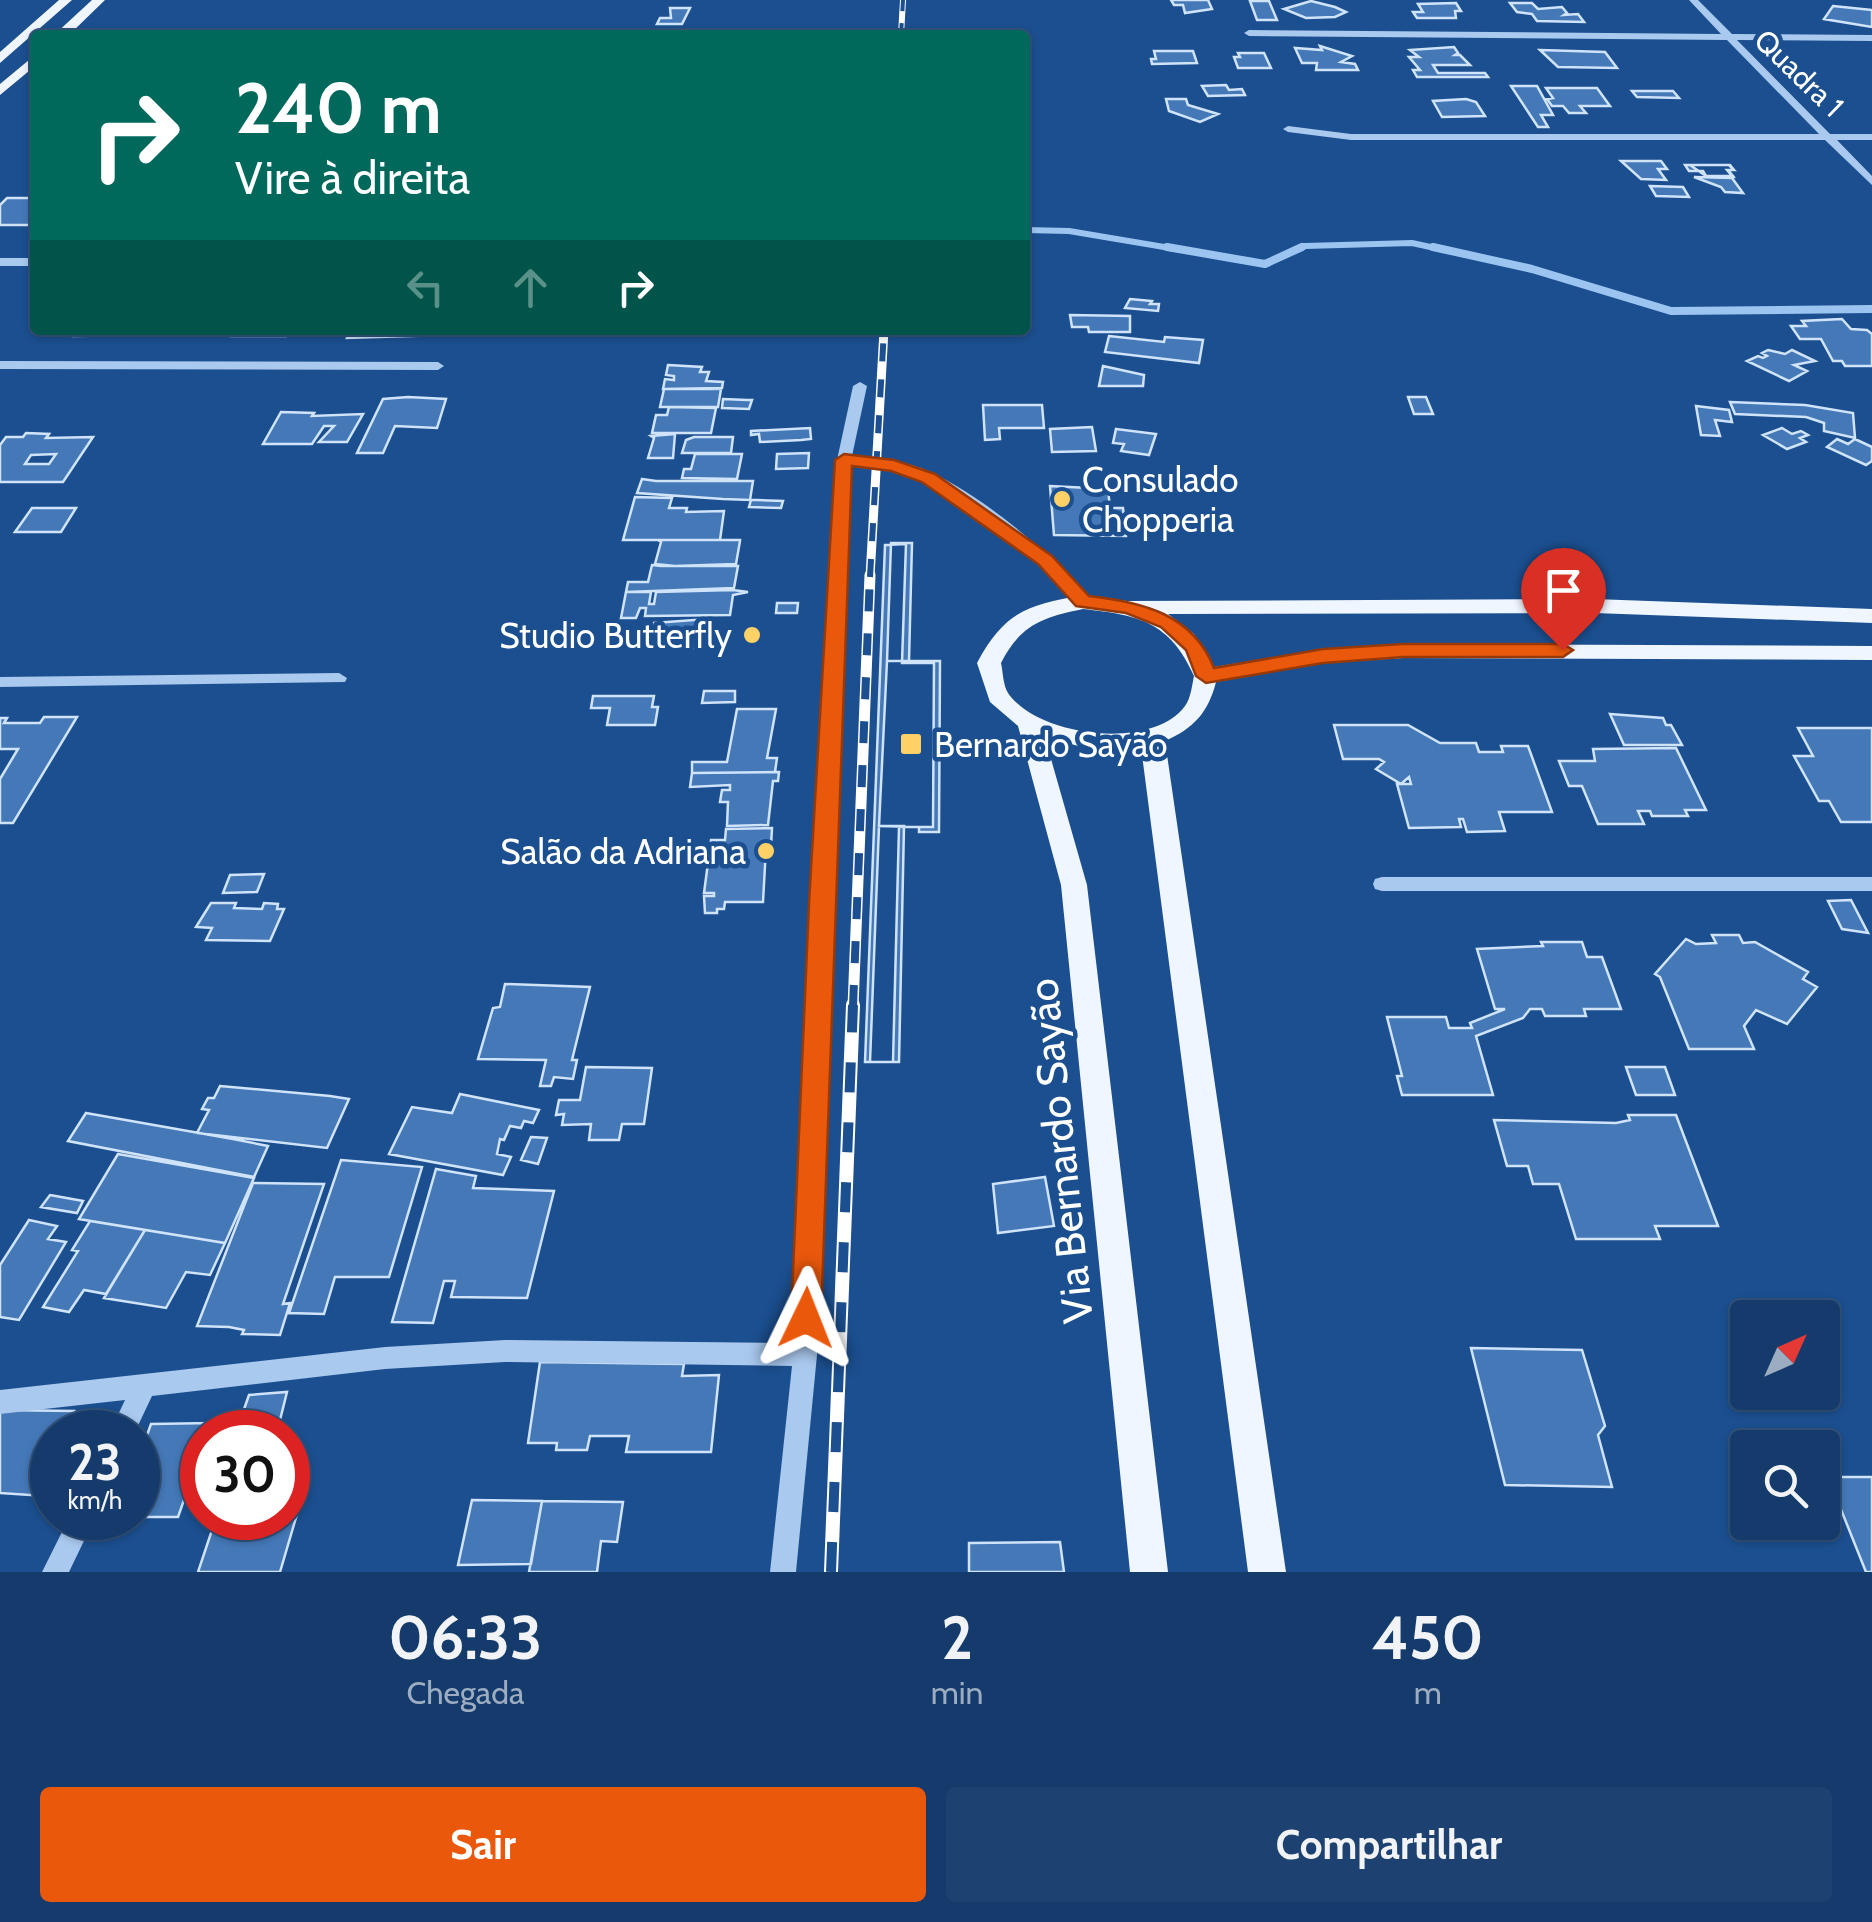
<!DOCTYPE html>
<html lang="pt">
<meta charset="utf-8">
<style>
:root{--surface:#143b6b;--page:#1d4271;--text:#f1f3f6;--muted:#9dadc1;--line:#33557e;--accent:#ea580c}
body{margin:0;font-family:Cabin,sans-serif;background:var(--page);color:var(--text);height:100vh;display:flex;flex-direction:column;font-size:38px;white-space:nowrap}
*{box-sizing:border-box;margin:0}
p{font-size:32px;color:var(--muted)}
.icon{flex:none;width:55px;height:55px;fill:none;stroke:currentColor;stroke-width:2;stroke-linecap:round;stroke-linejoin:round}
.map{position:relative;height:1572px;overflow:hidden}
.side{display:flex;flex-direction:column;background:var(--surface);flex:1}
.side>*{flex:none}
.hud{position:absolute;left:30px;top:30px;width:1000px;height:305px;border-radius:10px;box-shadow:0 2px 8px #0004,0 0 0 2px var(--line);background:#00695c;color:#fff;overflow:hidden}
.needle{width:65px;rotate:45deg}
.fabs{position:absolute;left:1730px;top:1300px;display:grid;gap:20px}
.fabs a{display:grid;place-items:center;width:110px;height:110px;border-radius:10px;background:var(--surface);box-shadow:0 2px 8px #0004,0 0 0 2px var(--line);font-size:50px}
.speed{position:absolute;left:30px;top:1410px;display:flex;gap:20px;font-size:50px;font-weight:700;text-align:center}
.speed>*{display:grid;place-content:center;width:130px;height:130px;border-radius:50%;background:var(--surface);box-shadow:0 2px 8px #0004,0 0 0 2px var(--line);line-height:1}
.speed small{font-size:25px;font-weight:400}
.speed .limit{border:15px solid #d22;background:#fff;color:#111}
.pin{position:absolute;display:grid;place-items:center;width:85px;height:85px;color:#fff;margin:-102px -42px;border-radius:50% 50% 50% 0;rotate:-45deg;box-shadow:0 0 10px #0007}
.pin .icon{rotate:45deg}
.me{position:absolute;width:110px;margin:-55px;rotate:2deg;stroke-linejoin:round;filter:drop-shadow(0 0 8px #0008)}
.turn{display:flex;align-items:center;gap:35px;height:210px;padding:0 40px;font-size:45px}
.turn .icon{width:130px;height:130px;stroke-width:2.5}
.turn b{display:block;font-size:70px;line-height:85px}
.lanes{display:flex;align-items:center;height:95px;padding:0 40px;background:#0003;justify-content:center;gap:50px;direction:ltr}
.lanes .off{opacity:.35}
.eta{display:flex;justify-content:space-evenly;align-items:center;height:170px;text-align:center}
.eta b{font-size:60px;font-weight:800;line-height:70px}
.cta{display:flex;gap:20px;margin-top:auto;padding:20px 40px}
.cta a{flex:1;height:115px;border-radius:10px;background:var(--accent);color:#fff;font-size:40px;font-weight:800;line-height:115px;text-align:center}
.cta a+a{background:var(--page);color:var(--text)}
.map>svg:first-child{display:block}
.lines{fill:none;stroke-linecap:round;stroke-linejoin:round}
.stream-far1{stroke:#9cc4f0;stroke-width:6}
.stream{stroke:#9cc4f0;stroke-width:8}
.building{fill:#4478b7;stroke:#cfe3fa;stroke-width:2.5;fill-rule:evenodd}
.minor{fill:#a9c9ee;fill-rule:evenodd}
.major{fill:#f0f6ff;fill-rule:evenodd}
.rail-far3-casing{stroke:#fff;stroke-width:6}
.rail-far2-casing{stroke:#fff;stroke-width:9}
.rail-far1-casing{stroke:#fff;stroke-width:11}
.rail-casing{stroke:#fff;stroke-width:14}
.rail-far3{stroke:#1b4f8f;stroke-width:4;stroke-dasharray:12;stroke-linecap:butt}
.rail-far2{stroke:#1b4f8f;stroke-width:6;stroke-dasharray:18;stroke-linecap:butt}
.rail-far1{stroke:#1b4f8f;stroke-width:8;stroke-dasharray:22;stroke-linecap:butt}
.rail{stroke:#1b4f8f;stroke-width:10;stroke-dasharray:30;stroke-linecap:butt}
.route{fill:#ea580c;stroke:#983908;stroke-width:2.5}
.poi-dot{fill:#ffd166;stroke:#1b4f8f;stroke-width:4}
.labels{text-anchor:middle;dominant-baseline:central;stroke-width:9;stroke-linejoin:round;paint-order:stroke}
.far-street-label{font-size:30px;fill:#fff;stroke:#1b4f8f}
.poi-label{font-size:35px;fill:#fff;stroke:#1b4f8f;text-anchor:start}
.near-street-label{font-size:42px;fill:#fff;stroke:#1b4f8f}
</style>
<div class="map">
<svg width="1872" height="1572" viewBox="0 0 1872 1572">
<rect width="100%" height="100%" fill="#1b4f8f"/>
<g class="lines">
<!-- stream-far1 -->
<path class="stream-far1" d="M1025,230L1069,231L1182,250
M1296,250L1305,246L1412,243L1444,250"/>
<!-- stream -->
<path class="stream" d="M1167,247L1265,264L1302,247
M1433,247L1532,269L1671,311L1872,309"/>
</g>
<!-- building -->
<path class="building" d="M1171,0H1208L1212,9L1185,13L1183,5H1174Z
M1250,1H1269L1277,20H1257Z
M1311,1L1335,7L1346,12L1335,17L1306,18L1284,9Z
M1456,3L1461,11H1455L1456,18H1417L1413,12H1423L1418,4Z
M1510,3H1532L1538,9L1562,7L1567,13L1564,15L1578,14L1584,22L1537,21L1532,14L1517,12Z
M1833,6L1872,10V27L1824,19Z
M670,8H690L682,24H657L660,18H671Z
M1320,46L1352,56L1341,62L1355,64L1358,70H1316L1317,63H1302L1295,48L1322,50Z
M1454,47L1458,53L1455,55H1460L1470,65H1433L1438,73H1485L1488,77H1417L1413,70H1420L1409,57H1419L1410,50Z
M1540,50L1605,52L1617,68L1558,67Z
M1154,51H1193L1197,63L1152,64L1151,59H1156Z
M1238,53H1264L1271,68H1238L1234,57H1240Z
M1226,85L1229,90L1242,89L1245,95L1208,96L1202,86Z
M1511,86H1537L1553,115H1541L1548,127H1538Z
M1546,88H1597L1610,106H1580L1586,113H1569L1563,106H1552L1547,99L1553,98Z
M1632,91H1673L1679,98L1637,97Z
M1166,99H1186L1188,105L1218,114L1200,122L1169,111Z
M1466,99L1476,102L1485,116L1442,117L1433,101Z
M1621,161H1661L1667,169H1658L1666,180L1641,179Z
M1685,165H1729L1734,170H1727L1733,177L1706,176L1703,171H1689Z
M1690,165H1730L1734,170H1728L1733,176H1706Z
M1694,177L1732,178L1743,193L1725,192L1721,187Z
M1650,186L1683,187L1689,197L1656,196Z
M7,198H35V225H0V205Z
M1130,299L1152,301L1150,304H1159L1158,311L1125,308Z
M1070,315L1130,316V332H1089L1088,327H1072Z
M1842,319L1851,329L1867,330L1872,334V366H1845L1842,361H1833L1821,339H1800L1791,326H1806L1802,321Z
M78,330H148L144,335L74,336Z
M236,330H289L286,336H232Z
M350,330H478L445,332L443,335L347,338Z
M1109,336L1164,342L1165,337L1203,340L1199,363L1105,352Z
M1768,350L1785,354L1792,350L1815,361L1794,365L1807,371L1789,381L1747,361L1758,356L1763,358L1767,356L1762,353Z
M668,365L702,367L700,372H709L706,381L723,382L722,388L663,389L665,379L674,380V376L666,375Z
M1103,366L1144,375L1143,386H1099Z
M664,389H721L718,407H660Z
M408,397L446,399L437,428L395,426L383,453H357L383,399Z
M1408,397H1426L1433,414H1414Z
M723,399L747,400H752L749,409L722,408Z
M1730,402L1805,405L1853,413L1855,438L1824,431V423L1806,417L1735,414Z
M983,405H1042L1044,428H999L1000,439L985,440Z
M1696,406L1729,410L1732,422L1715,420L1720,436L1701,435Z
M669,407L716,408L711,433H652L656,415H667Z
M281,412L314,413L312,416L363,414L347,442H319L334,426H324L312,444H263Z
M1092,427L1096,451L1052,452L1050,429Z
M810,428L811,439L801,440L760,442L759,434L751,435V431Z
M1782,428L1792,434L1801,431L1808,435L1800,438L1806,442L1787,449L1763,435Z
M1116,429L1156,434L1149,455L1121,451L1124,444L1113,443Z
M26,433L49,434L46,438L93,437L63,482H0V445L6,437H23ZM56,454L49,464H25L31,455Z
M675,434L673,458H648L654,438L651,436Z
M694,437H733L731,453H682L686,440Z
M1837,439L1848,444L1855,439L1872,447V461L1866,465L1827,447Z
M809,453L808,468L776,469L777,454Z
M695,454H742L737,479L682,478L684,469H691Z
M642,479L656,481H753L750,500L723,499L637,493Z
M1050,486L1108,489L1110,508H1123L1126,536L1054,535Z
M635,497L672,498L669,508H687L686,512L724,511L720,540H623Z
M751,500H757L783,501L781,508L749,507Z
M32,508H76L61,532H15Z
M658,540H740V541L736,564L675,566L655,564L661,542Z
M891,543H912L909,661H887Z
M906,544L902,663H934L933,827H899L893,1062H865L885,545Z
M652,565L661,566H738L734,588L626,592L628,582H648Z
M733,590L748,592L733,595L730,615L645,616L646,608H640L636,618H621L626,592H651L649,604H654L656,592Z
M777,603H798L797,613H776Z
M707,619L703,648H649L654,623Z
M887,661H940L939,832H919V827L879,826Z
M704,691H735V702L702,703Z
M593,696H654L652,707H658L655,725H607L610,708H591Z
M737,709H776L767,758H777L775,772L692,773V762H727Z
M1610,714L1663,718L1666,725H1671L1682,745H1624Z
M44,717H77L13,823H0V779L18,749H0V718H7L4,723H40Z
M1334,725H1408L1440,743H1476L1479,752H1503L1501,746H1528L1552,812H1499L1505,831L1467,832L1463,819H1459L1461,827L1409,828L1397,784H1411L1409,777L1401,784L1376,769L1384,762L1379,759H1343Z
M1798,728H1872V822H1841L1829,801H1819L1794,756H1813Z
M1676,748L1706,810H1685L1688,816H1652L1650,811H1638L1644,824H1598L1582,786H1569L1559,761H1595L1593,749Z
M779,772L778,781H773L768,825L727,826L728,802H720L722,790H730V785L690,787L692,773Z
M879,826H904L899,1062H870Z
M772,828L771,847L766,848L763,902H725L724,909H717V913H705L704,896H714V893H704L711,840H725L726,829Z
M264,874L257,892L223,893L230,875Z
M1851,900L1868,933L1842,929L1828,901Z
M211,903H236L234,908L262,909L264,903L278,904L277,909H284L270,941L206,940L212,928L196,927Z
M1712,935H1739L1743,943L1755,942L1808,972L1803,979L1817,987L1787,1024L1756,1010L1744,1026L1754,1049H1689L1660,977L1655,974L1686,939L1696,944L1716,943Z
M1541,942H1582L1587,957H1602L1621,1009H1584L1586,1016H1545L1542,1009H1530L1523,1018L1476,1036L1493,1095H1402L1397,1076H1402L1387,1017H1446L1449,1028H1472L1470,1023L1505,1009H1495L1477,949L1543,946Z
M505,984L590,987L572,1060H577L573,1079L554,1077L551,1086H540L546,1060L478,1059L493,1008L500,1007Z
M586,1067L652,1068L644,1124H622L619,1140H589L591,1124L562,1125L564,1114L556,1115L559,1100H580Z
M1626,1067H1665L1675,1095H1636Z
M220,1086L330,1096L349,1099L327,1148L197,1133L209,1110L202,1109L208,1098H214Z
M460,1094L539,1110L533,1123L524,1121L521,1128L510,1126L504,1140L500,1139L497,1154L511,1157L503,1175L389,1154L412,1107L452,1113Z
M86,1113L233,1139L268,1146L254,1177L68,1141Z
M1628,1115H1676L1718,1226H1655L1660,1239H1576L1559,1184H1533L1528,1166H1507L1494,1120L1616,1123L1630,1120Z
M531,1137L547,1138L538,1164L521,1160Z
M118,1154L254,1178L225,1243L79,1219Z
M341,1160L422,1167L389,1277H335L324,1314L289,1313Z
M436,1169L476,1176L473,1188L554,1191L527,1298L451,1297L455,1281H444L433,1323L392,1322Z
M1045,1177L1054,1226L998,1233L993,1184Z
M253,1183L324,1184L283,1304L290,1303L280,1335L242,1334L244,1330L229,1327L197,1326Z
M50,1195L83,1201L77,1213L41,1207Z
M29,1220L57,1226L48,1239L66,1242L19,1320L0,1317V1265Z
M90,1221L145,1230L106,1294L84,1290L69,1312L43,1307L78,1251L72,1250Z
M145,1230L225,1243L210,1275L186,1272L166,1308L104,1298Z
M1471,1348L1582,1350L1605,1426L1598,1435L1612,1487L1505,1485Z
M540,1362L684,1364L682,1376L719,1375L711,1452H626L629,1436H590L587,1450H556L557,1443H528Z
M287,1392L277,1432H236L249,1395Z
M0,1410L74,1411L65,1432H52V1461L48,1470H52V1478L45,1496L0,1493Z
M212,1423L208,1432H202V1449L178,1517H138V1460L151,1424Z
M1828,1477H1872V1572H1866Z
M288,1486L305,1487L280,1572H198L213,1527L237,1526L240,1518H288Z
M472,1500L542,1501L531,1564L458,1565Z
M542,1501L623,1502L617,1542L601,1541L597,1572H529Z
M1060,1542L1064,1572H969V1543Z"/>
<g class="lines">
<!-- minor -->
<path class="minor" d="M1689,0H1698L1732,34L1872,35V41L1737,40L1830,134H1872V140H1837L1872,176V185L1825,140H1351L1288,132L1283,129L1288,126L1351,134H1819L1727,40L1249,36L1244,33L1249,30L1721,34Z
M0,258H35V266H0Z
M0,361L438,362L444,366L438,370L0,369Z
M860,382L867,386L852,456C875,458 899,460 921,468C976,490 1055,555 1091,602L1083,607L1078,605C1037,560 964,490 905,472C888,467 869,466 851,465L830,903L817,1355L796,1572H770L792,1366L505,1362L385,1369L152,1396L135,1432H110L125,1400L0,1414V1390L385,1347L505,1340L794,1343L812,903L837,460L853,386Z
M339,673L347,678L345,682L0,687V677Z
M1382,877H1872V891H1382L1375,889L1373,884L1375,879Z
M69,1518H95L69,1572H42Z"/>
<!-- major -->
<path class="major" d="M59,0H72L0,63V52Z
M92,0H105L69,35H54Z
M35,55V66L0,95V84Z
M1083,595L1127,601L1594,599L1872,609V623L1594,613L1168,614L1194,634L1214,667L1323,649L1403,644L1872,646V660L1403,658L1323,663L1216,682C1208,713 1194,728 1165,741L1286,1572H1248L1141,747L1096,750L1045,738L1087,885L1168,1572H1130L1061,885L1018,726L990,702L977,663C1005,611 1028,605 1083,595ZM1083,609C1139,615 1170,622 1194,676C1192,685 1191,698 1185,706C1152,751 1038,737 1008,693C1003,685 1003,672 1001,663C1020,625 1043,617 1083,609Z"/>
<!-- rail-far3 casing -->
<g class="rail-far3-casing">
<path id="rail-far3" d="M901,35L903,0"/>
</g>
<!-- rail-far2 casing -->
<g class="rail-far2-casing">
<path id="rail-far2" d="M870,577L884,330"/>
</g>
<!-- rail-far1 casing -->
<g class="rail-far1-casing">
<path id="rail-far1" d="M853,1007L870,575"/>
</g>
<!-- rail casing -->
<g class="rail-casing">
<path id="rail" d="M831,1572L853,1005"/>
</g>
<!-- rail-far3 -->
<use href="#rail-far3" class="rail-far3"/>
<!-- rail-far2 -->
<use href="#rail-far2" class="rail-far2"/>
<!-- rail-far1 -->
<use href="#rail-far1" class="rail-far1"/>
<!-- rail -->
<use href="#rail" class="rail"/>
</g>
<!-- route -->
<path class="route" d="M844,454L894,460L935,474L1052,556L1089,596C1142,602 1193,614 1214,668L1323,649L1403,644H1563L1573,650L1563,657H1403L1323,663L1206,683L1196,676L1186,650L1161,627L1126,613L1076,606L1038,564L922,482L891,471L852,466L821,1318L817,1328L806,1332L795,1328L791,1318L809,903L835,460Z"/>
<!-- markers -->
<g class="poi-dot">
<circle cx="1062" cy="499" r="10"/>
<circle cx="752" cy="635" r="10"/>
<rect x="899" y="732" width="24" height="24" rx="5"/>
<circle cx="766" cy="851" r="10"/>
</g>
<g class="labels">
<!-- far-street labels -->
<g class="far-street-label">
<text transform="translate(1799 73) rotate(44)">Quadra 1</text>
</g>
<!-- poi labels -->
<g class="poi-label">
<text x="1082" y="479">Consulado<tspan x="1082" dy="40">Chopperia</tspan></text>
<text x="732" y="635" text-anchor="end">Studio Butterfly</text>
<text x="934" y="744">Bernardo Sayão</text>
<text x="746" y="851" text-anchor="end">Salão da Adriana</text>
</g>
<!-- near-street labels -->
<g class="near-street-label">
<text transform="translate(1060 1151) rotate(-96)">Via Bernardo Sayão</text>
</g>
</g>
</svg>
<div class="fabs">
<a><svg class="needle" viewBox="-14 -14 28 28"><path d="M0-13l5 13h-10z" fill="#e53935"/><path d="M0 13l5-13h-10z" fill="#9dadc1"/></svg></a>
<a><svg class="icon" aria-label="search" viewBox="0 0 24 24"><circle cx="10" cy="10" r="6"/><path d="M15 15l6 6"/></svg></a>
</div>
<div class="speed"><div>23<small>km/h</small></div><div class="limit">30</div></div>
<div class="pin" style="left:1563px;top:650px;background:#d93025"><svg class="icon" aria-label="arrive" viewBox="0 0 24 24"><path d="M6 21V4h12l-3 4 3 4H6"/></svg></div>
<svg class="me" style="left:806px;top:1318px" viewBox="-20 -20 40 40"><path d="M0-17L14 15 0 8-14 15z" fill="#ea580c" stroke="#fff" stroke-width="4"/></svg>
<div class="hud">
<div class="turn"><svg class="icon" aria-label="right" viewBox="0 0 24 24"><path d="M7 20v-9h11M14 6l5 5-5 5"/></svg><div><b>240 m</b>Vire à direita</div></div>
<div class="lanes"><svg class="icon off" aria-label="left" viewBox="0 0 24 24"><path d="M17 20v-9H6M10 6l-5 5 5 5"/></svg><svg class="icon off" aria-label="ahead" viewBox="0 0 24 24"><path d="M12 20V5M6 11l6-6 6 6"/></svg><svg class="icon" aria-label="right" viewBox="0 0 24 24"><path d="M7 20v-9h11M14 6l5 5-5 5"/></svg></div>
</div>
</div>
<section class="side">
<div class="eta">
<div><b>06:33</b><p>Chegada</p></div>
<div><b>2</b><p>min</p></div>
<div><b>450</b><p>m</p></div>
</div>
<div class="cta"><a>Sair</a><a>Compartilhar</a></div>
</section>
